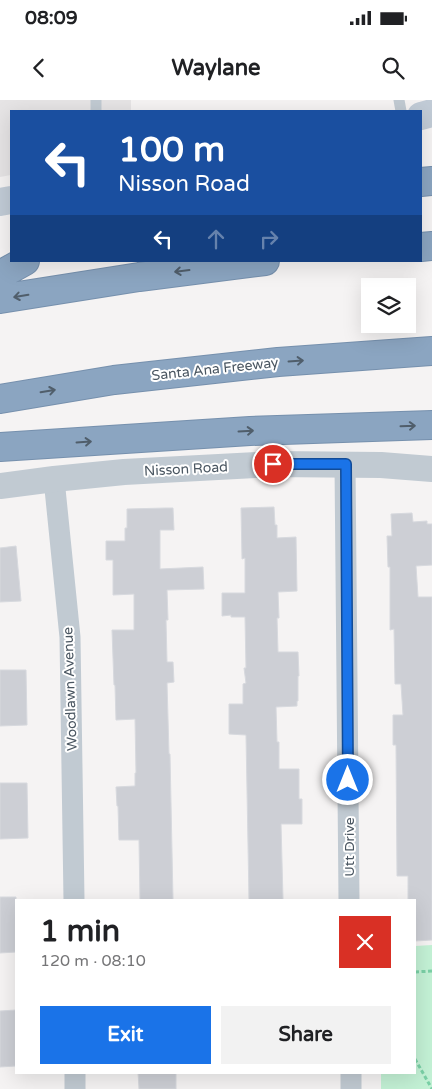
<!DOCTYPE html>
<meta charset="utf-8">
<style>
:root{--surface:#fff;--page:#f2f2f2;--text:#202124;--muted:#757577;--accent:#1a73e8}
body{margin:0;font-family:"Varela Round",sans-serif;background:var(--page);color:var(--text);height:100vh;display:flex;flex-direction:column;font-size:19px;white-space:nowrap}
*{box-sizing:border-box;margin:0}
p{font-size:16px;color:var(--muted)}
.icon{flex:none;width:28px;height:28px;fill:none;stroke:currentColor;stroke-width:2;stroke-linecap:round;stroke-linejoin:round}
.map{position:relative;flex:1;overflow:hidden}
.panel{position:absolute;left:15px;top:799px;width:401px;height:175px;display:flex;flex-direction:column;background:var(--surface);border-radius:0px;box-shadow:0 5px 20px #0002}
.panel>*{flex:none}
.banner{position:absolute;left:10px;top:10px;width:412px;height:152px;border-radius:0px;box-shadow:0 5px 20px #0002;background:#1a4fa0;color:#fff;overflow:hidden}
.buttons{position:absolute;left:361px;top:178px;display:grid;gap:10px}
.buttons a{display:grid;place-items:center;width:55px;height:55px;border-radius:0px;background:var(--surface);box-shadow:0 5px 20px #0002;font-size:25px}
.pin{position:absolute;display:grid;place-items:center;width:42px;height:42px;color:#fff;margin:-21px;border:2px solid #fff;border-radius:50%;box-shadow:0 1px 5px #0007}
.me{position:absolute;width:55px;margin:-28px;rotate:0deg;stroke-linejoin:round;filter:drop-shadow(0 0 4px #0008)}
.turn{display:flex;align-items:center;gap:18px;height:105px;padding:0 25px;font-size:22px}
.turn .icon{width:65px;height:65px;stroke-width:2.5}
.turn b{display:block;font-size:35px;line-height:42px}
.lanes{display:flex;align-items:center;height:48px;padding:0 25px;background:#0003;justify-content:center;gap:25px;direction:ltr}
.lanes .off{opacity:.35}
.round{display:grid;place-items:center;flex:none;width:52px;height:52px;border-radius:0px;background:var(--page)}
.overview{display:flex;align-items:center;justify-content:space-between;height:85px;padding:0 25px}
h1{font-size:30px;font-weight:800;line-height:38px}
.cta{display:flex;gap:10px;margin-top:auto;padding:10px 25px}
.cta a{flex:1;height:58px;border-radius:0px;background:var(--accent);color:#fff;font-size:20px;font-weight:800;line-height:58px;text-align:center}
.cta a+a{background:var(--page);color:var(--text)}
.status{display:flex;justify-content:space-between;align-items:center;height:35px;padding:0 25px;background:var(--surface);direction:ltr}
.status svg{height:14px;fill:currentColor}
header{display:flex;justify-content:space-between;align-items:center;height:65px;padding:0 25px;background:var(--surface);font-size:22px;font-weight:800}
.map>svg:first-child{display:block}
.education{fill:#e6e4e5}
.green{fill:#c3f1d5}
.building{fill:#cdcfd5;stroke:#d7d9de}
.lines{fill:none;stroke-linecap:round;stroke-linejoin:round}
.motorway-casing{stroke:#7690ad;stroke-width:30}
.path{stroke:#7ad0a6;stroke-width:3;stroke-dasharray:4 2.5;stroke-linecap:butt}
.service{stroke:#c1cad2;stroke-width:11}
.minor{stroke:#c1cad2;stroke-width:21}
.tertiary{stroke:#c1cad2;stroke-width:26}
.secondary{stroke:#c1cbd6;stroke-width:28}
.motorway{stroke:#8ba5c1;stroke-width:28}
.oneway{stroke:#505e6b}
.route-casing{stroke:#114b97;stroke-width:12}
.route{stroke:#1a73e8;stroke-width:9}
.labels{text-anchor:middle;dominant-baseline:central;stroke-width:4;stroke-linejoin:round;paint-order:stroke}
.street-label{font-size:14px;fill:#4a5661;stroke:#fff}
</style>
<div class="status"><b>08:09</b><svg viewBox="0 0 49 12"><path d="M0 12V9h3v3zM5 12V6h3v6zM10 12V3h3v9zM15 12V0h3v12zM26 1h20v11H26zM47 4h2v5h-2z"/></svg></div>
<header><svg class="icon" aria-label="back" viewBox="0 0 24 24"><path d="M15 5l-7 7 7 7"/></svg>Waylane<svg class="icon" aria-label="search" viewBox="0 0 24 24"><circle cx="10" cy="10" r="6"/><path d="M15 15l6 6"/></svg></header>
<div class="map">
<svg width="432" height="989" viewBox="0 0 432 989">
<rect width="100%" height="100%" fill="#f5f3f3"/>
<!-- education -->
<path class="education" d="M0,0H131V11H11V75L0,77Z"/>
<!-- green -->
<path class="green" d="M432,845V989H381V973L415,972V846Z"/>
<!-- building -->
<path class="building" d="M274,407L275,425H277V438L296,437L297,491L278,492L279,518H277L278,552H298L299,576H298V601H297V606L276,607L277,642H279V669H299V699H302V724H281L283,800H249L246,635L229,634V604H243V584L246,583L244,568H246L245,517H231V515L222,516V493H245V458L242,459L241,408Z
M166,408H173L174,430H160V469L203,467L204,489L167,490L168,520H166L167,562H173L174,582L167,583L169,654H170L173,800H140L139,740H119L118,706H117L116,687L135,686V673H136L135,619L116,620L115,585H114L112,530H134V494L113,495V460H106V441H125V428H127V409Z
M412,413L413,422L427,421V424H432V465L416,466L418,497H432V840L415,841V800H408V776H397L396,645H393V615H403L401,584H395L394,529L390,530V467H388L387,436H392L391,414Z
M16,446L21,501L0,502V448Z
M0,570H26L27,625L0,626Z
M0,683H27L28,738L0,739Z
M0,797H16V852L0,853Z
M16,910V966L0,967V911Z
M138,972H176V989H139Z"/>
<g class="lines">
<!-- motorway casing -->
<g class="motorway-casing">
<path id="motorway" d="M421,82L432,81
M421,147L432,146
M0,175L25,161
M0,199L139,177L265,161
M0,299L114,280L278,262L432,251
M0,347L250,331L432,325"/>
</g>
<!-- path -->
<path class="path" d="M415,872L432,871
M415,959L432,989"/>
<!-- service -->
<path class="service" d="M96,0V11
M399,0L401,11"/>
<!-- minor -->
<path class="minor" d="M345,364L349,800
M54,379L70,537L74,800
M351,972V989
M75,989V972"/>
<!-- tertiary -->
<path class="tertiary" d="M0,386L54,379L124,372L273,364L381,365L432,369"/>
<!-- secondary -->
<path class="secondary" d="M421,16L432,13
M0,102L11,100"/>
<!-- motorway -->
<use href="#motorway" class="motorway"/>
</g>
<!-- one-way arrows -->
<defs><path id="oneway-shaft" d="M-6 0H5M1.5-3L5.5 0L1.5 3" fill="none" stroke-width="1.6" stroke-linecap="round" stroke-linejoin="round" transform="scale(1.25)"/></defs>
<g class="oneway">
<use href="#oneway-shaft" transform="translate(182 171) rotate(173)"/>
<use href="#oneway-shaft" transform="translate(21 196) rotate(171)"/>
<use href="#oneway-shaft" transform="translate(296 261) rotate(-4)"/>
<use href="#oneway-shaft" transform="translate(48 291) rotate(-9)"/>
<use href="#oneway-shaft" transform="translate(408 326) rotate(-2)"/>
<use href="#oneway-shaft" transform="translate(246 331) rotate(-3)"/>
<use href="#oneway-shaft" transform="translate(84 342) rotate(-4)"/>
</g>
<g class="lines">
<!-- route casing -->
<g class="route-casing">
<path id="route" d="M273,364H346L348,680"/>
</g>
<!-- route -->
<use href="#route" class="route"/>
</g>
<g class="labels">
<!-- street labels -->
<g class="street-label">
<text transform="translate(215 269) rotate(-6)">Santa Ana Freeway</text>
<text transform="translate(186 369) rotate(-3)">Nisson Road</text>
<text transform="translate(70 589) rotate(-92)">Woodlawn Avenue</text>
<text transform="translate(349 747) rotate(-90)">Utt Drive</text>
</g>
</g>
</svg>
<div class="buttons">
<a><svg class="icon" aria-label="layers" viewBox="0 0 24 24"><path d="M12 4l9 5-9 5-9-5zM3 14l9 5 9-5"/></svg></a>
</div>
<div class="pin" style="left:273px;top:364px;background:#d93025"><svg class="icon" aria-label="arrive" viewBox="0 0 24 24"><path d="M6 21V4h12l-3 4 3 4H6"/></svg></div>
<svg class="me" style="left:348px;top:680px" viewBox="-20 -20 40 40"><circle r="17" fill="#1a73e8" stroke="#fff" stroke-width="3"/><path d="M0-11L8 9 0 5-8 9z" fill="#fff"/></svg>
<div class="banner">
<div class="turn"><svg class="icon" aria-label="left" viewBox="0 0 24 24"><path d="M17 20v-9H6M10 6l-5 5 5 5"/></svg><div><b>100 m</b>Nisson Road</div></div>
<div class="lanes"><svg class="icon" aria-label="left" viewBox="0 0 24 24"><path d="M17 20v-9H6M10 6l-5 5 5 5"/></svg><svg class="icon off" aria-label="ahead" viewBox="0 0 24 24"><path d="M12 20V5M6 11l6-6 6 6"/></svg><svg class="icon off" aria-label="right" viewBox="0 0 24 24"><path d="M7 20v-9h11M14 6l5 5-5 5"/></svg></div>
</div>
<section class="panel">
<div class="overview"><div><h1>1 min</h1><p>120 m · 08:10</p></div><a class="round" style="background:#d93025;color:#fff"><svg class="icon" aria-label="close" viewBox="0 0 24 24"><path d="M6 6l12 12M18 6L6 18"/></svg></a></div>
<div class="cta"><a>Exit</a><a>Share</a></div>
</section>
</div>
